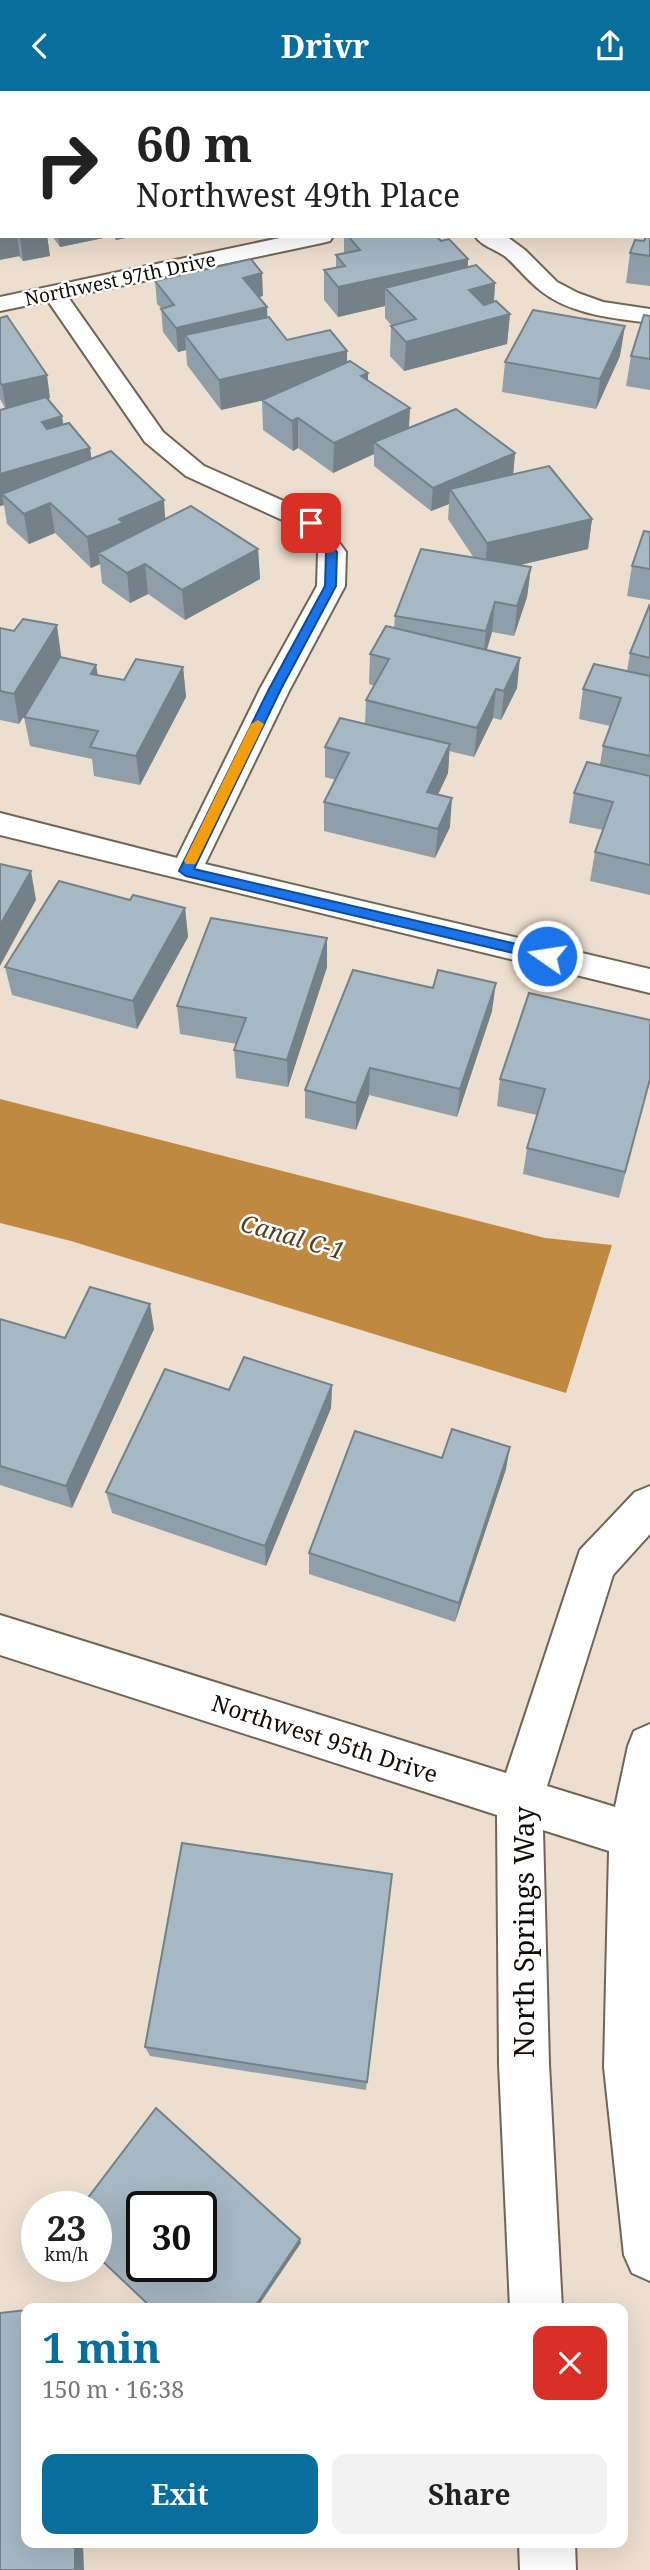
<!DOCTYPE html>
<meta charset="utf-8">
<style>
:root{--surface:#fff;--page:#f2f2f2;--text:#222;--muted:#767676;--accent:#0a6e9c}
body{margin:0;font-family:"Noto Serif",serif;background:var(--page);color:var(--text);height:100vh;display:flex;flex-direction:column;font-size:26px;white-space:nowrap}
*{box-sizing:border-box;margin:0}
p{font-size:23px;color:var(--muted)}
.icon{flex:none;width:38px;height:38px;fill:none;stroke:currentColor;stroke-width:2;stroke-linecap:round;stroke-linejoin:round}
.map{position:relative;flex:1;overflow:hidden}
.panel{position:absolute;left:21px;top:2212px;width:607px;height:245px;display:flex;flex-direction:column;background:var(--surface);border-radius:14px;box-shadow:0 7px 28px #0002}
.panel>*{flex:none}
.guide{position:absolute;left:0px;top:0px;width:651px;height:147px;box-shadow:0 7px 28px #0002;background:#fff;color:var(--text);overflow:hidden}
.speed{position:absolute;left:21px;top:2100px;display:flex;gap:14px;font-size:35px;font-weight:700;text-align:center}
.speed>*{display:grid;place-content:center;width:91px;height:91px;border-radius:50%;background:var(--surface);box-shadow:0 7px 28px #0002;line-height:1}
.speed small{font-size:18px;font-weight:400}
.speed .limit{border:4px solid #111;border-radius:10px;background:#fff;color:#111}
.pin{position:absolute;display:grid;place-items:center;width:60px;height:60px;color:#fff;margin:-30px;border-radius:14px;box-shadow:0 4px 10px #0006}
.me{position:absolute;width:77px;margin:-38px;rotate:283deg;stroke-linejoin:round;filter:drop-shadow(0 0 5px #0008)}
.turn{display:flex;align-items:center;gap:24px;height:147px;padding:0 21px;font-size:32px}
.turn .icon{width:91px;height:91px;stroke-width:2.5}
.turn b{display:block;font-size:49px;line-height:60px}
.round{display:grid;place-items:center;flex:none;width:74px;height:74px;border-radius:14px;background:var(--page)}
.head{display:flex;align-items:center;justify-content:space-between;height:119px;padding:0 21px}
h1{font-size:42px;font-weight:700;line-height:52px;color:var(--accent)}
.button{display:flex;gap:14px;margin-top:auto;padding:14px 21px}
.button a{flex:1;height:80px;border-radius:14px;background:var(--accent);color:#fff;font-size:28px;font-weight:700;line-height:80px;text-align:center}
.button a+a{background:var(--page);color:var(--text)}
header{display:flex;justify-content:space-between;align-items:center;height:91px;padding:0 21px;background:var(--accent);color:#fff;font-size:32px;font-weight:700}
.map>svg:first-child{display:block}
.water{fill:#c18940}
.lines{fill:none;stroke-linecap:round;stroke-linejoin:round}
.street-casing{stroke:#716557;stroke-width:4}
.street{fill:#fff;fill-rule:evenodd}
.wall{fill:#8f9ea9}
.shaded-wall{fill:#748189}
.building{fill:#a6b8c4;stroke:#748189;stroke-width:2;fill-rule:evenodd}
.route{fill:#1a73e8;stroke:#114b97;stroke-width:2}
.slow{fill:#f59e0b}
.labels{text-anchor:middle;dominant-baseline:central;stroke-width:5;stroke-linejoin:round;paint-order:stroke}
.far-street-label{font-size:19px;fill:#110c07;stroke:#fff}
.street-label{font-size:23px;fill:#110c07;stroke:#fff}
.water-label{font-size:24px;font-style:italic;fill:#573e1f;stroke:#fff}
.near-street-label{font-size:28px;fill:#110c07;stroke:#fff}
</style>
<header><svg class="icon" aria-label="back" viewBox="0 0 24 24"><path d="M15 5l-7 7 7 7"/></svg>Drivr<svg class="icon" aria-label="share" viewBox="0 0 24 24"><path d="M12 15V3M7 8l5-5 5 5M5 13v7h14v-7"/></svg></header>
<div class="map">
<svg width="650" height="2479" viewBox="0 0 650 2479">
<rect width="100%" height="100%" fill="#eddfcf"/>
<!-- water -->
<path class="water" d="M0,1008L545,1147L612,1154L566,1302L71,1150L0,1132Z"/>
<g class="lines">
<!-- street casing -->
<g class="street-casing">
<path id="street" d="M57,0H85L56,2Z
M0,8H2L0,21Z
M289,145H333L330,150L322,152L68,206L163,341L204,375L320,426L346,461L345,495L290,598L205,773L650,878V902L0,744V722L177,767L260,598L317,495L318,461L302,438L186,385L145,351L48,210L0,220V206Z
M475,145H506L525,159L557,191L578,202L603,211L650,218V232C614,227 571,224 541,200C528,190 518,177 506,166C497,159 481,155 475,145Z
M650,1395V1443L613,1484L547,1695L615,1716L628,1655L634,1640L650,1633V2190L632,2182L624,2164L604,1976L609,1760L543,1739L549,1973L562,2217H510L499,1973L497,1724L0,1564V1524L506,1682L580,1459L635,1401Z
M519,2452H575L576,2479H520Z"/>
</g>
<!-- street -->
<use href="#street" class="street"/>
</g>
<!-- wall -->
<path class="wall" d="M217,0H315V2H219Z
M637,0H650V12L649,2H639Z
M650,132V195L626,192L630,162L644,150Z
M2,145H47L50,165L23,170Z
M52,145H135L116,149L113,145L60,156Z
M344,145H436L441,150L468,168V176L495,192L494,211L510,223L507,253L404,280L390,265L391,235H392L385,227V215L338,226L324,209V179L336,177V164L344,162Z
M155,190L263,205L259,206L267,216V226L287,249L347,260V271L368,290L410,317L409,338L515,362L513,383L592,428L588,458L520,474L531,476L527,506L514,545L492,541L487,559L517,597L501,629L493,627L474,666L449,660L448,682L438,704L450,736L435,767L324,740V711L336,689L325,686V656L365,633L366,609L374,595L369,593L370,563L394,537L395,525L474,467L448,428L449,413L431,420L374,375V363L333,382L298,357L293,360L263,339L262,309L221,319L187,274L186,259L178,261L163,241L161,217L157,213Z
M650,225V299L626,295L631,265Z
M0,227L50,307L48,308L62,325L63,333L90,357L91,368L165,428L258,458L260,488L185,529L148,503L130,512L102,492L100,473L91,477L55,442L29,453L7,433L4,414L0,415L5,317L0,308Z
M620,265L596,318L502,301L505,271Z
M650,441V509L627,505L632,475Z
M650,513V804L590,790L595,761L603,739L569,732L574,702L600,673L603,655L610,635L579,628L583,598L627,580L630,562Z
M0,537L61,564L19,633L0,629Z
M96,574L98,584L124,589L183,576L186,606L140,694L94,685L92,668L30,655L24,626Z
M130,809L185,817L188,846L137,938L12,904L5,876Z
M327,847V876L288,996L236,987L234,959L237,953L180,943L177,915Z
M492,920L457,1026L369,1004L356,1039L305,1027V999Z
M500,988H650L619,1107L523,1083L527,1057L537,1024L497,1015Z
M0,1228L65,1247L154,1238L72,1417L0,1394Z
M332,1294L331,1317L266,1475L112,1422L106,1401L229,1299Z
M442,1367L506,1378L455,1531L309,1483V1462Z
M392,1783L366,1999L150,1965L145,1956Z"/>
<!-- shaded-wall -->
<path class="shaded-wall" d="M277,0H315V2H277Z
M596,0H615L605,2H596Z
M0,50H2V73H0Z
M649,94H650L649,115Z
M0,145H17L20,165L0,169Z
M29,145H47L50,165L23,170L20,147Z
M58,145H113L60,156Z
M115,145H135L116,149Z
M468,168L466,197H385V215L338,226V196Z
M262,182L263,205L244,210L243,187Z
M495,192L493,222L469,199Z
M267,216L268,240L185,244L186,259L178,261L176,237Z
M510,223L507,253L404,280L406,251Z
M625,235L620,265L596,318L600,288Z
M347,260V290L221,319L219,289Z
M368,282V312L361,285Z
M47,284L50,307L6,318L2,294Z
M410,317L408,347L374,351V363L333,382L334,352Z
M62,325L66,355L46,361L42,331Z
M298,327V357L293,360L292,330Z
M90,357L94,387L2,403L4,414L0,415V383Z
M515,362L513,385L450,398L449,413L431,420L433,397Z
M164,409L166,440L98,462L100,473L91,477L87,446L119,428Z
M50,412L55,442L29,453L24,423Z
M592,428L588,458L485,482L487,452Z
M258,458L260,488L185,529L182,499Z
M145,473L148,503L130,512L127,482Z
M531,476L527,506L514,545L517,515Z
M495,511L492,541L483,570L486,540Z
M57,534L61,564L19,633L14,603Z
M520,567L517,597L501,629L504,600Z
M96,574L100,603L91,583Z
M183,576L186,606L140,694L136,665Z
M496,598L493,627L474,666L477,637Z
M450,653L448,682L425,731L427,701Z
M452,707L450,736L435,767L438,738Z
M31,780L36,809L0,875V834Z
M185,817L188,846L137,938L133,910Z
M327,847V876L288,996L287,969Z
M496,892L492,920L457,1026L460,998Z
M370,977L369,1004L356,1039V1012Z
M150,1213L154,1238L72,1417L66,1395Z
M332,1294L331,1317L266,1475L265,1455Z
M510,1356L506,1378L455,1531L459,1512Z
M300,2148L301,2152L257,2217H254Z
M70,2214L79,2215V2217H70Z
M75,2452H83L84,2479H75Z"/>
<!-- building -->
<path class="building" d="M95,0H103L104,2H87Z
M127,0H217L218,2H128Z
M237,0H277L279,2H239Z
M0,19H2V50H0Z
M0,107H2V145H0Z
M650,132V165L630,162L635,149L644,150L646,145H649Z
M348,145H436L441,150L449,148L468,168L338,196L324,179L345,175L336,164L360,159Z
M251,168L262,182L243,187L267,216L176,237L161,218L174,214L155,190Z
M476,174L495,192L469,199L484,214L496,210L510,223L406,251L391,235L416,228L385,197Z
M533,219L625,235L600,288L505,271Z
M644,224L650,225V268L631,265Z
M7,225L47,284L2,294L0,291V227Z
M269,226L287,249L330,239L347,260L219,289L185,244Z
M350,270L368,282L361,285L410,317L334,352L298,327L292,330L262,309Z
M46,306L62,325L42,331L47,338L69,332L90,357L0,383V319Z
M456,318L515,362L433,397L374,351Z
M111,360L164,409L119,428L123,432L87,446L50,412L24,423L2,403Z
M549,375L592,428L487,452L450,398Z
M191,415L258,458L182,499L145,473L127,482L98,462Z
M644,440L650,441V478L632,475Z
M421,458L531,476L517,515L495,511L486,540L395,525Z
M650,513V567L630,562Z
M23,528L57,534L14,603L0,600V537L14,540Z
M386,535L520,567L504,600L496,598L477,637L366,609L389,568L370,563Z
M60,566L96,574L91,583L124,589L136,568L183,576L136,665L90,656L98,640L24,626Z
M594,573L650,585V665L603,655L621,607L583,598Z
M340,627L450,653L427,701L452,707L438,738L324,711L349,662L325,656Z
M587,671L650,685V774L595,761L613,711L574,702Z
M0,773L31,780L0,834Z
M59,790L130,809L133,804L185,817L133,910L5,876Z
M211,827L327,847L287,969L234,959L246,927L177,915Z
M353,879L433,897L438,879L496,892L460,998L370,977L356,1012L305,999Z
M529,902L650,929V988L625,1081L527,1057L545,998L500,988Z
M90,1196L150,1213L66,1395L0,1375V1228L65,1247Z
M244,1266L332,1294L265,1455L106,1401L165,1278L229,1299Z
M452,1338L510,1356L459,1512L309,1462L355,1340L442,1367Z
M182,1752L392,1783L367,1991L145,1956Z
M156,2017L300,2148L254,2217H152L96,2164V2116H81ZM142,2116H201V2175H142Z
M70,2214V2217H38Z
M26,2219V2452H75V2479H0V2222Z"/>
<!-- route -->
<path class="route" d="M307,430H315L337,461L336,495L281,598L194,778L547,860L554,865L552,869L547,870L186,785L179,780L269,598L325,495L326,461L306,432Z"/>
<!-- slow -->
<path class="slow" d="M258,629L264,633L197,770L195,773H186L184,770L251,633Z"/>
<g class="labels">
<!-- far-street labels -->
<g class="far-street-label">
<text transform="translate(120 188) rotate(-12)">Northwest 97th Drive</text>
</g>
<!-- street labels -->
<g class="street-label">
<text transform="translate(325 1647) rotate(18)">Northwest 95th Drive</text>
</g>
<!-- water labels -->
<g class="water-label">
<text transform="translate(293 1145) rotate(16)">Canal C-1</text>
</g>
<!-- near-street labels -->
<g class="near-street-label">
<text transform="translate(523 1841) rotate(-90)">North Springs Way</text>
</g>
</g>
</svg>
<div class="speed"><div>23<small>km/h</small></div><div class="limit">30</div></div>
<div class="pin" style="left:311px;top:432px;background:#d93025"><svg class="icon" aria-label="arrive" viewBox="0 0 24 24"><path d="M6 21V4h12l-3 4 3 4H6"/></svg></div>
<svg class="me" style="left:547px;top:865px" viewBox="-20 -20 40 40"><circle r="17" fill="#1a73e8" stroke="#fff" stroke-width="3"/><path d="M0-11L8 9 0 5-8 9z" fill="#fff"/></svg>
<div class="guide">
<div class="turn"><svg class="icon" aria-label="right" viewBox="0 0 24 24"><path d="M7 20v-9h11M14 6l5 5-5 5"/></svg><div><b>60 m</b>Northwest 49th Place</div></div>
</div>
<section class="panel">
<div class="head"><div><h1>1 min</h1><p>150 m · 16:38</p></div><a class="round" style="background:#d93025;color:#fff"><svg class="icon" aria-label="close" viewBox="0 0 24 24"><path d="M6 6l12 12M18 6L6 18"/></svg></a></div>
<div class="button"><a>Exit</a><a>Share</a></div>
</section>
</div>
